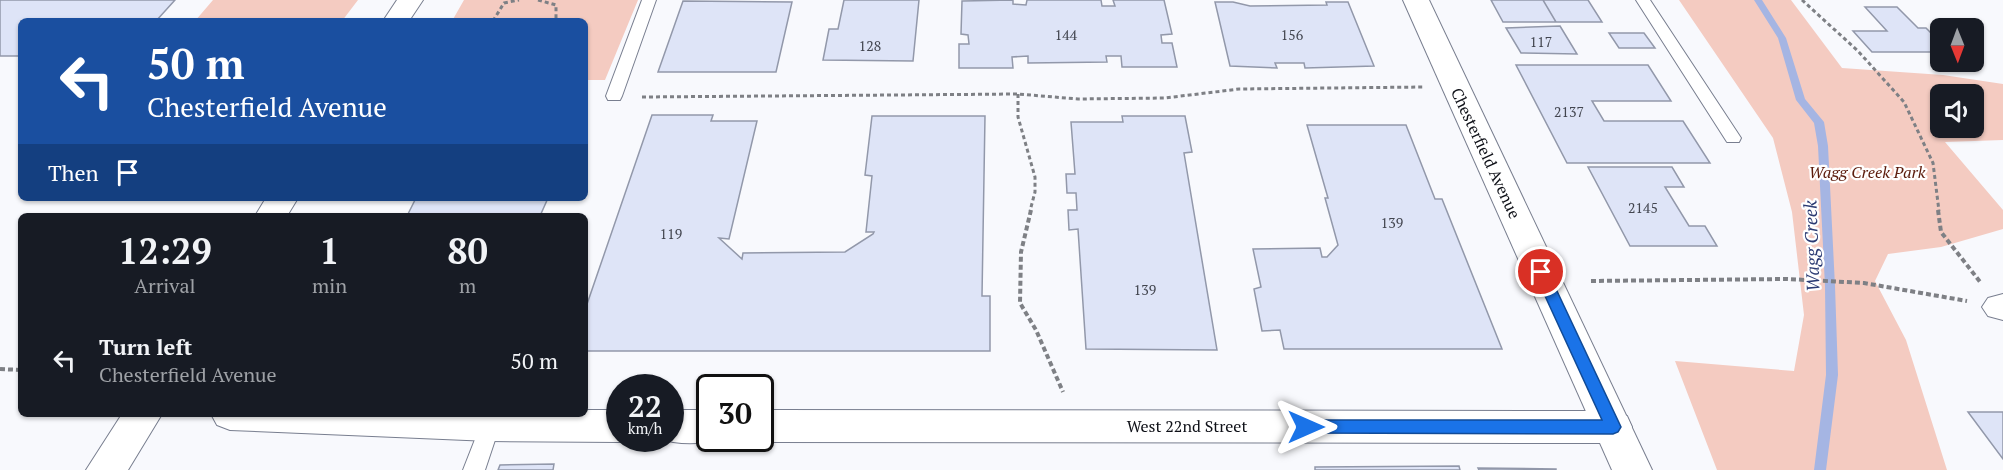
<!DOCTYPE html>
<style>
:root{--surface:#171b24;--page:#242831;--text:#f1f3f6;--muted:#9ea1a6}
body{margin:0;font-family:"PT Serif",serif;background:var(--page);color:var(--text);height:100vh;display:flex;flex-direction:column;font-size:22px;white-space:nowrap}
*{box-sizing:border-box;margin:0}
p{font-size:20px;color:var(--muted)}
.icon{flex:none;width:33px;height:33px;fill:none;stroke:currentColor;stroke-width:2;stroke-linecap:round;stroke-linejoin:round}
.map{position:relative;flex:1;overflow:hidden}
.panel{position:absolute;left:18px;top:213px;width:570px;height:204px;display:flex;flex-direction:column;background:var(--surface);border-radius:9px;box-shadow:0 2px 4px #0004}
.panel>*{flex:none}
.banner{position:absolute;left:18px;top:18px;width:570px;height:183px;border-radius:9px;box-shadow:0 2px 4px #0004;background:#1a4fa0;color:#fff;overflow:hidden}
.needle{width:39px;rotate:179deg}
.fabs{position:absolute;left:1930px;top:18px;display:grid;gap:12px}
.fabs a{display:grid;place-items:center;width:54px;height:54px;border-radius:9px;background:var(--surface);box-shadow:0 2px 4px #0004;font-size:30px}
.speed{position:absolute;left:606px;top:374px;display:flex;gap:12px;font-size:30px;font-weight:700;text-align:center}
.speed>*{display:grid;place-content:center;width:78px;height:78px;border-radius:50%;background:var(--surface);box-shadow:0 2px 4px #0004;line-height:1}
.speed small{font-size:15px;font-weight:400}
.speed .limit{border:3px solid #111;border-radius:9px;background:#fff;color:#111}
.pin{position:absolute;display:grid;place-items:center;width:51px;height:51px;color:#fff;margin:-26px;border:3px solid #fff;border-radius:50%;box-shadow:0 2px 6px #0007}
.me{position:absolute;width:66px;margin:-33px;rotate:90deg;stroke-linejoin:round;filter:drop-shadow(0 0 4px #0008)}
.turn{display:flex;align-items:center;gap:21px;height:126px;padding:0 30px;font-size:27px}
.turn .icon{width:78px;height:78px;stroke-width:2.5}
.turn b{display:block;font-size:42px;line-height:51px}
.then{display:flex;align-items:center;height:57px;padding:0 30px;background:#0003;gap:12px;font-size:22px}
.eta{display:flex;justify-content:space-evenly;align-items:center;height:102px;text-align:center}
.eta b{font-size:36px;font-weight:600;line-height:42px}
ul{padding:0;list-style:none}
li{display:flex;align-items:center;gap:18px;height:90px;padding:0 30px}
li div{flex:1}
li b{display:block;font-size:22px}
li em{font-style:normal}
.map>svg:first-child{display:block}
.green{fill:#f4cbc1;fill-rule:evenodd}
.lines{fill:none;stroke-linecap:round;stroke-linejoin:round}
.stream{fill:#a5b5e3;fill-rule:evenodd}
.building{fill:#dee4f7;stroke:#9298aa;stroke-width:1.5}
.service-casing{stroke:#787e8f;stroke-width:2}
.minor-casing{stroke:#787e8f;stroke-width:2}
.tertiary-casing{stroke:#787e8f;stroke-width:2}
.secondary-casing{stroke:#787e8f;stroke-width:2}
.path-far1{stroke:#7e8085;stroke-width:3;stroke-dasharray:4 3;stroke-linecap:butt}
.path{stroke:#7e8085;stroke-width:4;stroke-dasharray:5 3;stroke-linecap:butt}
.service{fill:#fff;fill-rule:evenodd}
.minor{fill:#fff;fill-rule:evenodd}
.tertiary{fill:#fff;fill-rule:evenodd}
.secondary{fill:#fff;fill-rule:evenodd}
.route{fill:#1a73e8;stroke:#114b97;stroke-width:1.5}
.labels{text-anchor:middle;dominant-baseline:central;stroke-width:4.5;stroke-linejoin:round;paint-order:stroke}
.number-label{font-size:14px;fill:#42454f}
.street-label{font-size:16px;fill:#0e1017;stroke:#fff}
.park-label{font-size:16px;font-style:italic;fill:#5c1b0b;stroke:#fff}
.water-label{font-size:18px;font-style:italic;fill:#2c3b73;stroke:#fff}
</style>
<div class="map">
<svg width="2003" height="470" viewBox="0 0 2003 470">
<rect width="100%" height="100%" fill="#f8f9fd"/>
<!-- green -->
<path class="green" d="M213,0H358L342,21H195Z
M464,0H638L605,80H585V21H452Z
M1679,0H1791L1842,68L1943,75L2003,84V140L1945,142L2003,210V229L1941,247L1888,254L1875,281L1906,340L1947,470H1717L1675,361L1794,371L1804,315L1792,212L1773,138ZM1941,94H1974V128H1941Z"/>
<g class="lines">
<!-- stream -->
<path class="stream" d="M1754,0H1762L1786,38L1805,99L1824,122L1828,146L1835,286L1838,375L1826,470H1814L1826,375L1825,286L1818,146L1814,123L1796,100L1778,38Z"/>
</g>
<!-- building -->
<path class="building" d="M0,0H175L156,21H21V56H0Z
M844,0H919L913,61L823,60L829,29H838Z
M1013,0V4L1026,5L1027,0H1101L1102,6H1115L1113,0H1164L1172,34L1161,35L1162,43H1172L1177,67H1122L1121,56H1106L1107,62L1028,63V56L1012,57L1013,68H959V44H969L968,35L961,34L962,1Z
M1491,0H1543L1556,22H1503Z
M1543,0H1588L1602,22H1556Z
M683,1L792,2L776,72H658Z
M1215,2H1233L1250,6L1327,5L1326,2H1348L1374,66L1305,68L1304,63H1275L1277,68L1230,66Z
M1865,7H1897L1918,28H1926L1941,43V52H1872L1853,31H1887Z
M1560,26L1577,54L1521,53L1506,28Z
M1609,33H1644L1655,48H1619Z
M1516,65H1648L1671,101H1592L1604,121H1683L1710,163H1567Z
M652,115H713L711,121H757L729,239L719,238L742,259L743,253L845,252L873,234L874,232H866L872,176L865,175L872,116H985L982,296H990V351H585V310Z
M1122,116H1185L1192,152L1184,153L1217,350L1086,349L1078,229L1069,230L1068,210H1077L1076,193H1067L1066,174H1075L1071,122H1123Z
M1307,125H1406L1435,199H1442L1502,349H1284L1280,330L1262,331L1254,289L1261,287L1253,249L1320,248L1322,257H1327L1338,245L1325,198H1328Z
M1588,167H1672L1684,187H1665L1689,226H1705L1717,246H1630Z
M416,198H548L540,216H407Z
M1968,412H2003V459Z
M554,464L553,470H498L500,465Z
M1459,466L1460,470H1315V467Z
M1478,468L1556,469V470H1479Z"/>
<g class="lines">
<!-- service casing -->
<g class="service-casing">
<path id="service" d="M642,0H656L622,96L620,100H608L606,96Z
M1636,0H1650L1741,138L1739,142H1727Z
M490,416L497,419L500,425L485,470H463L483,419Z"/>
</g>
<!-- minor casing -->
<g class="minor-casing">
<path id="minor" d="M2003,294V320L1988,316L1982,307L1988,298Z
M585,410H620V438H632L620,442L490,441L230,430L217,425L211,414H585Z
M670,410H710V438H722C703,445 677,445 658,438H670Z
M760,410L1613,411L1627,416L1632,427L1627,438L1613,443L760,442L748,438H760Z"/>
</g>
<!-- tertiary casing -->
<g class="tertiary-casing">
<path id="tertiary" d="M1403,0H1429L1652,470H1612Z"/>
</g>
<!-- secondary casing -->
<g class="secondary-casing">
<path id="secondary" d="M397,0H423L409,21H383Z
M266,198H298L287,216H255Z
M122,414H162L128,470H86Z"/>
</g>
<!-- path-far1 -->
<path class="path-far1" d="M538,0L556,5V21
M1802,0L1858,51L1904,102L1933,163L1939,211
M493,21L504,3L519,0
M1018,94V117L1035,177V192L1030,211
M642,97L1018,94L1078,99L1165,98L1239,89L1423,87"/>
<!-- path -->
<path class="path" d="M1031,210L1021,252L1020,303L1036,330L1063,392
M1938,210L1941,232L1981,283
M1591,281L1787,279L1864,283L1967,301
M0,369L21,370"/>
<!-- service -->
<use href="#service" class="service"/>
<!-- minor -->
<use href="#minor" class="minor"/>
<!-- tertiary -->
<use href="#tertiary" class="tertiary"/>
<!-- secondary -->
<use href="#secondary" class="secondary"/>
</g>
<!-- route -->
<path class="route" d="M1541,267L1548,272L1621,427L1618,432L1613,434L1306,433L1301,431L1298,427L1301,422L1306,420H1602L1534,272Z"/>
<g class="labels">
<!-- number labels -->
<g class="number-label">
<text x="1066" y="34">144</text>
<text x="1292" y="34">156</text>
<text x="1541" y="41">117</text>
<text x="870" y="45">128</text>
<text x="1569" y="111">2137</text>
<text x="1643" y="207">2145</text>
<text x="1392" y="222">139</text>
<text x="671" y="233">119</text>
<text x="1145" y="289">139</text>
</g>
<!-- street labels -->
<g class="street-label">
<text transform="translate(1486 153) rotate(65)">Chesterfield Avenue</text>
<text x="1187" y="426">West 22nd Street</text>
</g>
<!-- park labels -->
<g class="park-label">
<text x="1867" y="172">Wagg Creek Park</text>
</g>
<!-- water labels -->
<g class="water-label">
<text transform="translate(1811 246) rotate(-92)">Wagg Creek</text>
</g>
</g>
</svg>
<div class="fabs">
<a><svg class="needle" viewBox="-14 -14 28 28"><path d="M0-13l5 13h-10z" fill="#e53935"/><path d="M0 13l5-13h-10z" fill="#9ea1a6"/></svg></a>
<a><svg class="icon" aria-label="sound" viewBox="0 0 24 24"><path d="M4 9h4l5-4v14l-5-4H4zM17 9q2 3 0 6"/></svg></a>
</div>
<div class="speed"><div>22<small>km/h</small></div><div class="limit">30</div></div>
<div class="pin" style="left:1541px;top:272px;background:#d93025"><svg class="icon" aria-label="arrive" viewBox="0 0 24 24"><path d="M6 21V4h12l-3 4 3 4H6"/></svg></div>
<svg class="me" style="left:1306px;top:427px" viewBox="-20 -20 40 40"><path d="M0-17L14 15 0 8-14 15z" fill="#1a73e8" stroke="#fff" stroke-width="4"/></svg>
<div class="banner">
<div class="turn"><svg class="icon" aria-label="left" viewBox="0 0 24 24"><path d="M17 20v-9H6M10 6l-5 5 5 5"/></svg><div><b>50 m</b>Chesterfield Avenue</div></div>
<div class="then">Then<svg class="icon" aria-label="arrive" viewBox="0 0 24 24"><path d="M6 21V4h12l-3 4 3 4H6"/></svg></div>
</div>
<section class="panel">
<div class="eta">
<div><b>12:29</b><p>Arrival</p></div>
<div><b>1</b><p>min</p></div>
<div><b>80</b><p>m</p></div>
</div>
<ul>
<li><svg class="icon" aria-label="left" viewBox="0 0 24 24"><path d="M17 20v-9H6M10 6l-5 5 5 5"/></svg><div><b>Turn left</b><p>Chesterfield Avenue</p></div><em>50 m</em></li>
</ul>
</section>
</div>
